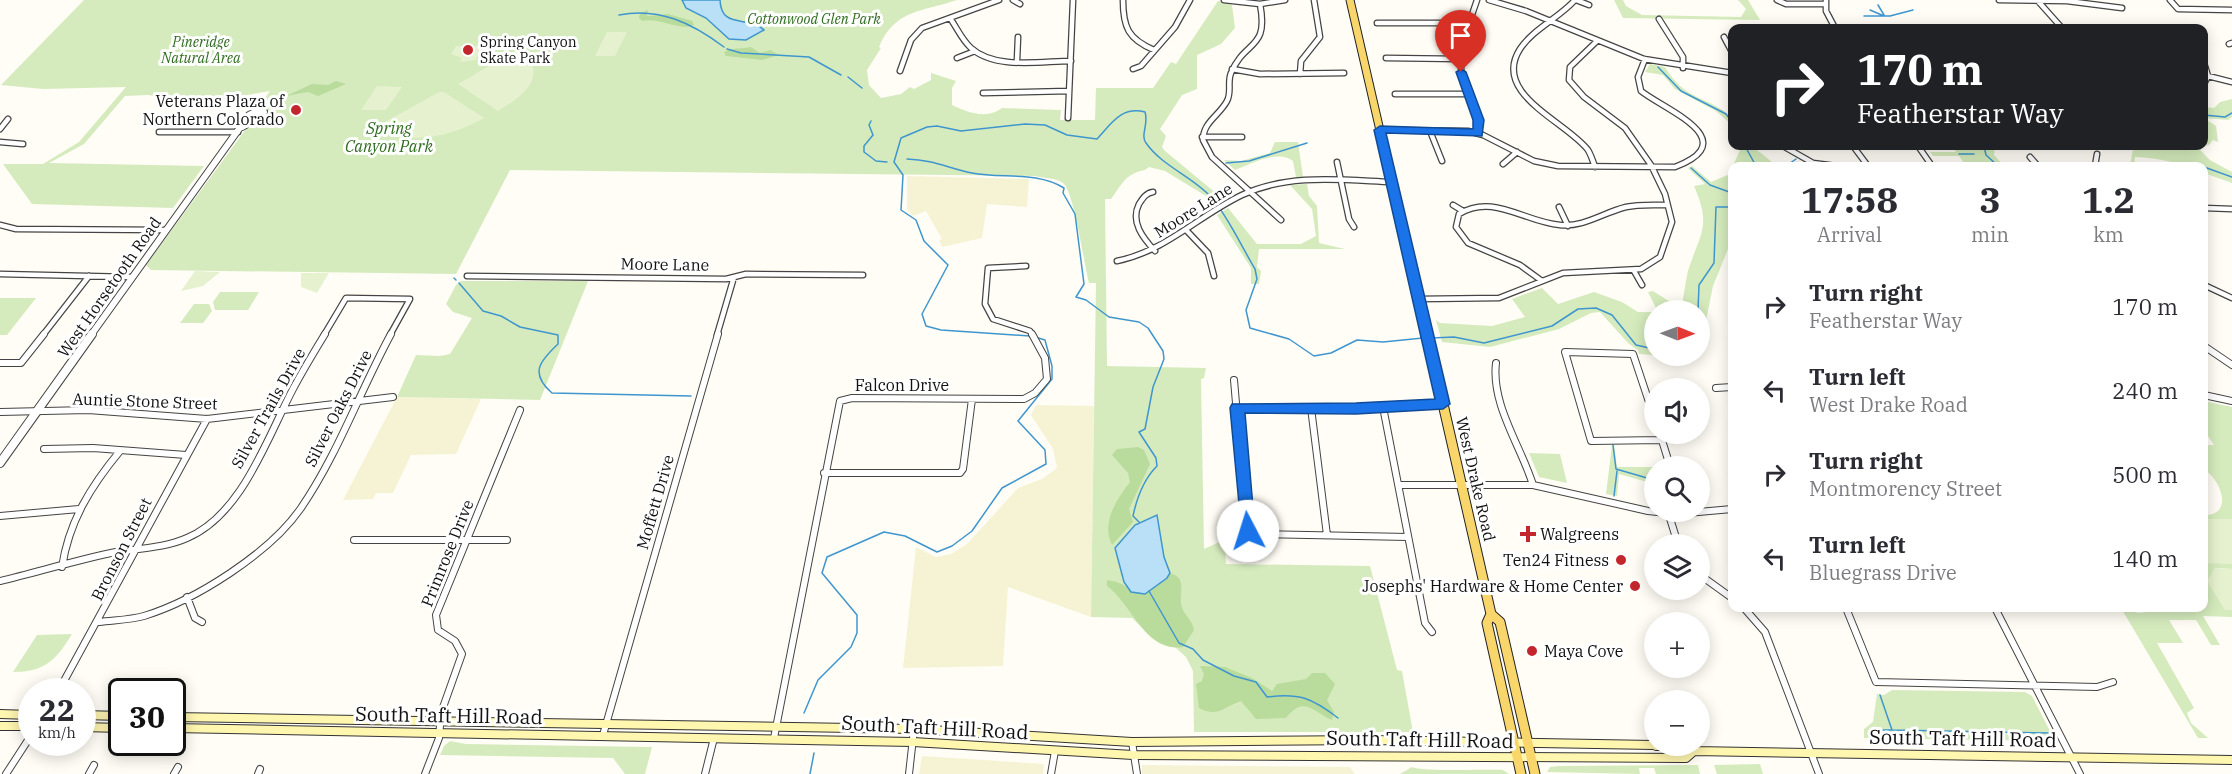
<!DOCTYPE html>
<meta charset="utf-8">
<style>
:root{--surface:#fff;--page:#f2f2f3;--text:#2b2b33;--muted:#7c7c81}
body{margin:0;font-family:"IBM Plex Serif",serif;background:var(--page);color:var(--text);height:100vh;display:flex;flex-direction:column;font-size:22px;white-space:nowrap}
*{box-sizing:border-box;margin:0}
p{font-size:20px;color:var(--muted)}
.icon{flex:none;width:33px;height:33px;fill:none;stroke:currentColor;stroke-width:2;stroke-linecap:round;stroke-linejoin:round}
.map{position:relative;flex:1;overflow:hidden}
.drawer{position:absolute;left:1728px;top:162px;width:480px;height:450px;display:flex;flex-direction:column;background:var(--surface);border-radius:12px;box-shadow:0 3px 15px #0003}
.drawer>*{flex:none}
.top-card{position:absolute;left:1728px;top:24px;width:480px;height:126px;border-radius:12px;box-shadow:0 3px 15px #0003;background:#202124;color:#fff;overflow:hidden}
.needle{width:39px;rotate:91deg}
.fabs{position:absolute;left:1644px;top:300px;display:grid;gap:12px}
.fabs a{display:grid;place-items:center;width:66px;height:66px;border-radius:50%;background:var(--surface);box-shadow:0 3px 15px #0003;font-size:30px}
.speed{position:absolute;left:18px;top:678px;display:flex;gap:12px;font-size:30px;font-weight:700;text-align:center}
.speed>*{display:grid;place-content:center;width:78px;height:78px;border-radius:50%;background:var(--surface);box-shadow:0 3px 15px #0003;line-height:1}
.speed small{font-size:15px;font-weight:400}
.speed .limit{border:3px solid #111;border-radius:9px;background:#fff;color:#111}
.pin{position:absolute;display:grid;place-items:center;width:51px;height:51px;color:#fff;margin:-62px -26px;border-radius:50% 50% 50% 0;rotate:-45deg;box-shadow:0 0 6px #0007}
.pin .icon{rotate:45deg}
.me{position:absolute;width:66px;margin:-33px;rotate:355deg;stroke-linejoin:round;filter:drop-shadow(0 0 4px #0008)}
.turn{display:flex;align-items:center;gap:21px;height:126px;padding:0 30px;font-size:27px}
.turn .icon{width:78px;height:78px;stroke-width:2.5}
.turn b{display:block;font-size:42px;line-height:51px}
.eta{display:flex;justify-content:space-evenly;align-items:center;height:102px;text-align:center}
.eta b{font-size:36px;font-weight:700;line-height:42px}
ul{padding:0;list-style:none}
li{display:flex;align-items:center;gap:18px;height:84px;padding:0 30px}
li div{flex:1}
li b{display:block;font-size:22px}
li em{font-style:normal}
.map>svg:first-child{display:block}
.farmland{fill:#f6f3d4}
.green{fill:#d5ebbd}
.forest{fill:#b9dc9c}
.pitch{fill:#e6f2cf}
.water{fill:#b9e0f7;stroke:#3f96cf;stroke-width:1.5}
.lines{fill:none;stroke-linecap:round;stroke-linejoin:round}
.stream{stroke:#3f96cf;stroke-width:1.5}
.minor-far1-casing{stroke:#444;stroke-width:7}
.minor-casing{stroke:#444;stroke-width:8}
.tertiary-far1-casing{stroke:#444;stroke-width:8}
.tertiary-casing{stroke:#444;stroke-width:10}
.secondary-casing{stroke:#333;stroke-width:10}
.primary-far1-casing{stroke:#222;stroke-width:9}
.primary-casing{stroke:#222;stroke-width:11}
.minor-far1{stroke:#fff;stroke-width:4.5}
.minor{stroke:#fff;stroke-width:6}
.tertiary-far1{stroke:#fff;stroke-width:6}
.tertiary{stroke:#fff;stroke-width:8}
.secondary{stroke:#fff6b0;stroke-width:8}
.primary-far1{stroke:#f9d66b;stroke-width:7}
.primary{stroke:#f9d66b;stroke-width:9}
.route{fill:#1a73e8;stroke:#114b97;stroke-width:1.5}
.poi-dot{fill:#c4262e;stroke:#fff;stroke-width:2}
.labels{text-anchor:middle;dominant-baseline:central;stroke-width:6;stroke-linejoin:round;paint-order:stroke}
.far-park-label{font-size:14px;font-style:italic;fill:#2f6b1f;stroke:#fff}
.far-poi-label{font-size:14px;fill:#111;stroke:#fff;text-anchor:start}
.poi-label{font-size:16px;fill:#111;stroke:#fff;text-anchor:end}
.park-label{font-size:16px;font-style:italic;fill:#2f6b1f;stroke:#fff}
.street-label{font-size:16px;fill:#111;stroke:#fff}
.near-street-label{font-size:20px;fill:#111;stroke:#fff}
</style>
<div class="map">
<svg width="2232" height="774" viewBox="0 0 2232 774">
<rect width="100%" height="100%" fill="#fffdf5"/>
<!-- farmland -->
<path class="farmland" d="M907,176L1029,179L1027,207L987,204L982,238L942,247L939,240L942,239L926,211L913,216L907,209Z
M397,397L481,399L456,454L411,455L393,493H376L373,499L343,500Z
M1036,405L1094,406L1091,617L1008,587L1003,666L903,668L916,547L936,557L951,554L967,544L1018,488L1042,479L1057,468L1053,449L1031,415Z
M922,756L1044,764L1043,774H919Z
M1142,765L1350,767L1355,774H1142Z"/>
<!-- green -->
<path class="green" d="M84,0H957C922,12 895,9 879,47L881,48L867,70L869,85L881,98L901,94L910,87L914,89L931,80V73L956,81L952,88V105C967,112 986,120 1002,108L1061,110L1060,120H1095L1096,88H1153L1171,62L1176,64L1218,1L1232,5L1235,28L1221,44L1197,55V89L1182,95L1160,129L1166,136L1162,147L1165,151L1223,199L1215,205L1211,199L1165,171L1149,167C1143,172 1141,170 1135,173C1124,177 1118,190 1111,199H1105L1107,366L1206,368L1204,378L1201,379L1204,549L1240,533L1245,538L1225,550L1226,564L1370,566L1397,670L1402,671L1413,732H1194L1193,671L1186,657L1176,648L1153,638L1132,618L1091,617L1096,283H1089C1084,264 1074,191 1063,183C1056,178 1043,178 1035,176L510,170L456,274L151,270L146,265L249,125L268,115L266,109H257L270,91L208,102L147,95L125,96L84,144L49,163L204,166L173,208L32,204L3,164H43L79,142L126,87L43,89L1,85Z
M1614,0H1623L1626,6L1642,15L1741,17L1746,9L1738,0H1748L1760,20L1623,18Z
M1650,64L1665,67C1685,101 1706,95 1732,117V125L1716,111L1675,89L1663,75L1645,72Z
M2232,99V117L2228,120L2204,118L2216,126L2218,142L2213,140L2209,145L2197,147L2210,160L2232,172V183L2204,173V166C2179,166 2159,157 2135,157L2134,166H2130L2133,149L2123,146H2204V107L2214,108L2220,102Z
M1275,142H1298L1303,177H1296L1293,161C1278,149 1251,164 1235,170L1224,160L1241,161L1270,153Z
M1743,146H1747L1749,150H1757L1777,166H1733L1740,150H1743Z
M1952,146H1995L1994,155L2004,166H1966L1959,156H1933L1930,152H1956Z
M1692,166L1711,182L1730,174L1732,168V239L1713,286L1700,350V310H1657L1648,292L1653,291L1681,309C1684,296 1685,283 1688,271C1700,233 1712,227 1694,186L1705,184L1688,168Z
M1307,184L1309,196L1317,206L1319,243L1345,249H1259L1257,267L1261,271L1259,284H1251V268L1217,215L1228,208L1257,244H1301L1316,236L1312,209L1290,185Z
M461,281H588L540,400L397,397L416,355L440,356L450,354L472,318L453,312L446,304L456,285Z
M1542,288L1558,304L1594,292L1622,302L1638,312H1654V355L1639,354L1638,350L1629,344L1600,312L1591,313L1559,329L1490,347L1442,342L1436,320L1440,323L1492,326L1525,317L1512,299Z
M220,292H259L248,310H215L213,302Z
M0,298H36L7,335H0Z
M194,304H209L212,311L203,323H180Z
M2204,401L2232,407V569L2215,568L2225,610H2232V617L2203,616L2220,645H2211L2196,620H2169L2183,643H2157L2194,708L2187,713L2191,723L2208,738H2198L2121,608L2134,609L2137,613L2148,612L2147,609L2204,608V515C2232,516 2224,483 2204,469V445H2214L2204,430Z
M1612,445H1614L1617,467H1654V484L1619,474L1617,496L1606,494Z
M1529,453L1560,454L1567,483L1539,477Z
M72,634C56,660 45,672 13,672L37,635Z
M1892,690L2025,692L2032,696L2055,741L1864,738V729L1873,722L1877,694L1884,695Z
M450,741L466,744L652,747L645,774H625L613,758L440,755L444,746Z
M1760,764L1763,774H1717L1714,765Z
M1698,765L1700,774H1656L1654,768H1639L1640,774L1547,772L1550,767L1559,766Z
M1412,767C1422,772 1485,769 1503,770L1509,774H1400Z"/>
<!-- forest -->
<path class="forest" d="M648,10L647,16L668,14L692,21L694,25C681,32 659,17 642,21L639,18L640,13Z
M751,47L760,53L770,50L779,55L762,60L726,56L724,52C733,47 741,49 751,47Z
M336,81L346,84L318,96L308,92L286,96L312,84L328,85Z
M1138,447L1144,450L1150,464L1129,509L1133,522L1112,545C1101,523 1116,500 1130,482L1128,473L1112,455L1117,449Z
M1170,573C1190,579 1176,595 1183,610C1187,618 1192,620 1194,630L1183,647C1145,653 1132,604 1107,586V580C1118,582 1124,583 1131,592L1167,578Z
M1200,666L1225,667L1252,678L1272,691L1277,684L1306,679L1312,673H1325L1335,684L1327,700L1334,712L1332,720C1312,711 1304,695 1286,718L1256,719L1241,701C1224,707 1217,718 1199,708L1196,684L1202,681L1204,674Z"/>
<!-- pitch -->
<path class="pitch" d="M607,32H627L615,56H595Z
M456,46H484L476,60L460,62L462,58L451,54Z
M517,50L532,64C540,86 514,101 498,111L458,84Z
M377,86L402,87L386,110H361Z
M439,92H444L484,118C452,136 410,147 376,127Z
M195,271L220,272L203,286L181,291Z
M301,273H329L317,293L301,287Z
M2204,519H2232V564L2204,563Z
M2215,568L2232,569V610H2225L2207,581Z"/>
<!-- water -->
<path class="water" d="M682,0H720C721,30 749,15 764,30L746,40L729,39L706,18L686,8Z
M1157,515L1164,557L1170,573L1167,578L1145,594L1131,592L1124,582L1115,548L1135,525Z"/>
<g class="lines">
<!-- stream -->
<path class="stream" d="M1878,5L1884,15
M1870,10L1884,16
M619,15C659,7 692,23 724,47
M1864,16H1890L1913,10
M727,49L741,53L809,57L841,75
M1658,67L1681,91L1726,114L1732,122
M848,77L862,88
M2204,115L2225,117L2232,113
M871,121L869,125L873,135L864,146V152L876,161L887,162
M2204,127L2207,138L2204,141
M1745,146L1756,166
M1984,146L1986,155L1998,166
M2166,146H2182
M1959,154H1974
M907,159C935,160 947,168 972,173C1003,179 1036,171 1064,188L1063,193L1075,214L1084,284L1076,297L1086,300L1109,317L1139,322L1148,328L1163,351L1164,359L1153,387L1145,429L1139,432L1156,458L1157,466C1143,480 1137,497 1133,516L1139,522
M1226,163L1249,161L1307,143
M2192,163L2201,166
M1786,166L1796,159
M2204,167L2232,177
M1691,168L1710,185L1732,193
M454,278L456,280
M459,283L483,311L501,316L520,327L558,335V344C540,361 529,373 552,393L691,396
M1698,310L1699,285L1714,263L1716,207H1732
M1030,336L941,330L926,326L922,314L948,265L924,241L916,220L901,210L903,175L894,162L901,138L927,127L937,126L961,131L1025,124L1045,125L1067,135L1097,139C1111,124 1121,106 1145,112C1149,124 1140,135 1146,143C1163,167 1192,176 1211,197C1226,213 1243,249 1255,269L1257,279L1246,310L1250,328L1289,339L1314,356L1331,353L1357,340L1383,342L1423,338
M1431,338L1454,337L1484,343L1552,326L1578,309L1596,308L1612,315L1636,345L1654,349
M1613,445L1616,469L1654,480
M1614,496L1617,471
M1149,591L1179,643L1193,649L1203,660L1234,676L1256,682L1267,697C1300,693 1312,698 1338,718
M804,713L818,680L851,647L857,633V615L822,573L827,557L884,532L905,536L937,552L952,546L972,531L1002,488L1046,464L1045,450L1018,421L1052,379V366L1045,340L1035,337
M1875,730H1892L1880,695
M1892,730L2051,733
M810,774L814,753"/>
<!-- minor-far1 casing -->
<g class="minor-far1-casing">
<path id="minor-far1" d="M1013,0L1020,4
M1123,0C1123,27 1128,39 1154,50
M1224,0L1260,4L1285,0
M1477,0C1469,25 1455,52 1463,79C1468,98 1480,112 1478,133
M1489,0L1526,11L1644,59L1732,73
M1575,0C1559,18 1533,29 1520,49C1491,94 1567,122 1588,150C1591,155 1593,161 1595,167
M1576,0L1589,5
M1777,0L1786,4H1826
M1826,0V11L1835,28
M1999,0L2067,1L2122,8
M2037,0L2062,28
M2170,0L2178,9L2232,10
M1260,4C1269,51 1245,39 1231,73C1227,82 1232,92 1227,101C1219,116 1203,122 1203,140L1212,157L1281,220
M950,18C957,28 962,40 971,48C995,70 1042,61 1071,61
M1659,19L1683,57V68
M1377,23H1446L1469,27
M1724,37L1732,52
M2229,44L2232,43
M957,58L975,51
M1386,58L1461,59
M1017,60L1018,37
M2204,63L2208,76L2204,84
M1133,69L1141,66L1175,27L1190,0
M1232,69L1260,74L1344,73
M900,71L911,40L922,28L999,0
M1300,74L1301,61L1320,37L1314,0
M2204,75L2232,82
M983,93L1069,91
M1395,94H1468
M1068,118L1073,0
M0,129L8,119
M1380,130L1468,131L1483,135L1534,161L1558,166L1675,167C1745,140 1665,110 1641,91L1638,77L1645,59
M1430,131L1442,161
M159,132H238
M1202,137H1242
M0,142L23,144
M1783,146L1813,163L1836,166
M1853,146L1868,166
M1918,146L1932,166
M2030,157L2038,166
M1337,162L1349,219L1354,227
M1503,164L1517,152
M2095,166L2097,154
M1153,192C1146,193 1143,198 1139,204C1130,222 1143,238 1155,251
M1453,205L1463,211
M1559,207L1568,226
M2204,208L2232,209
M0,225L16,229L165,230
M1187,231L1208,253L1214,276
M1117,261C1166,251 1198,216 1242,195C1289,173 1342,180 1392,182
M1026,266L988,268L985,304L993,319L1030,331L1032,335
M1634,271L1642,285
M0,274L131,277
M467,276L726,279L746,274L863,275
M1542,281L1520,265L1468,243L1456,227L1459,214C1493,193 1524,222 1560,225C1585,227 1602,213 1626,207C1639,204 1653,205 1667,205
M2204,285L2232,298
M1419,299L1499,298L1563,273L1641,269L1660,257L1672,222L1665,194L1651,165L1625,128L1584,97L1569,80L1570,67L1597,41
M43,335L89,276
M324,335L346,298L410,299L390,335
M717,335L734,277"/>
</g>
<!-- minor casing -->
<g class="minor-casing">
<path id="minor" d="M2204,346L2232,365
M0,363H21L44,334
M1496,363C1491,405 1521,446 1533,485
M1234,380L1247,531L1256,534L1408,537
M1716,388L1732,387
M2204,395L2232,401
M1383,407L1425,623L1432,632
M1237,408H1356L1443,404
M1311,408L1327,535
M0,412L88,410L207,419L393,397
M1654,417L1633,354L1565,352L1591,441L1662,440
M1660,434L1670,466
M44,449L93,448L186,455
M824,473H960L963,469L972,399
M1399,485H1533L1648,511L1676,514L1732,509
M1668,512L1678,544
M0,516L79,509
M354,540H507
M62,567C69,521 91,486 120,451
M1700,575L1732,598
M0,581C37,572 74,561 111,553C136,548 162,549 187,538C242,515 267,438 293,389C303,370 314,352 325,334
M187,597L195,618L202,622
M1744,608L1765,632L1819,774
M1846,608L1876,682L2097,687L2113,682
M1995,608L2080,774
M99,622C114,620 130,620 144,616C196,600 270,553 301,508C338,454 360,391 391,334
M58,692L207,419
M603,735L718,334
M774,738L840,401L852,398L1024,399L1035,393L1047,379L1045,358L1032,334
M1132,742L1137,774
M6,774L32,734
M89,774L94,765
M174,774L178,767
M258,774L260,769
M425,774L439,738L441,713L462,654L455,641L438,630L436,615L520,410
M705,774L714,738
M909,774L914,729
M1051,774L1055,751"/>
</g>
<!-- tertiary-far1 casing -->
<g class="tertiary-far1-casing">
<path id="tertiary-far1" d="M91,335L249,115L257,111L264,112L262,116L242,127"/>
</g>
<!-- tertiary casing -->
<g class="tertiary-casing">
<path id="tertiary" d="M0,463L92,334"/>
</g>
<!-- secondary casing -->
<g class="secondary-casing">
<path id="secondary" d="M0,714L32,715
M82,715L122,716
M172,717L914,729L1132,742L1371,740L1654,745
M0,726H32
M82,727L122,728
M172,728L913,742L1133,755L1686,758L1694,751
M1656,746H1684L1694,751L2232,760"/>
</g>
<!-- primary-far1 casing -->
<g class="primary-far1-casing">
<path id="primary-far1" d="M1350,0L1427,335"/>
</g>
<!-- primary casing -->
<g class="primary-casing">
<path id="primary" d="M1427,334L1491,614L1500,622L1535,774
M1491,614L1487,623L1521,774"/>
</g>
<!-- minor-far1 -->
<use href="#minor-far1" class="minor-far1"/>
<!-- minor -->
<use href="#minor" class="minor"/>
<!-- tertiary-far1 -->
<use href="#tertiary-far1" class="tertiary-far1"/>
<!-- tertiary -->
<use href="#tertiary" class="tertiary"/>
<!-- secondary -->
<use href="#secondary" class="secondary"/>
<!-- primary-far1 -->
<use href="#primary-far1" class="primary-far1"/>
<!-- primary -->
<use href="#primary" class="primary"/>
</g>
<!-- route -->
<path class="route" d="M1461,69L1466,72L1484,120L1482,136L1386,133L1450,404L1443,409L1356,414L1245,413L1255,531L1253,536H1242L1230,408L1232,404L1356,403L1435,399L1374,130L1380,126L1473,129V120L1456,72Z"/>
<!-- markers -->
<g class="poi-dot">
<circle cx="468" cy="50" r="6"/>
<circle cx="296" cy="110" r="6"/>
<path d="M1525 525h6v6h6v6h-6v6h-6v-6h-6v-6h6z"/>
<circle cx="1621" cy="560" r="6"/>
<circle cx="1635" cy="586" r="6"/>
<circle cx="1532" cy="651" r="6"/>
</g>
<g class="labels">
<!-- far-park labels -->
<g class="far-park-label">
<text x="814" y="19">Cottonwood Glen Park</text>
<text x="201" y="42">Pineridge<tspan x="201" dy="16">Natural Area</tspan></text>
</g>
<!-- far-poi labels -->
<g class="far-poi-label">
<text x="480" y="42">Spring Canyon<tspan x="480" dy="16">Skate Park</tspan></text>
</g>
<!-- poi labels -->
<g class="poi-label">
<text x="284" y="101">Veterans Plaza of<tspan x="284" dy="18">Northern Colorado</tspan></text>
<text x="1540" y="534" text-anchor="start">Walgreens</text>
<text x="1609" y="560">Ten24 Fitness</text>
<text x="1623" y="586">Josephs' Hardware &amp; Home Center</text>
<text x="1544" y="651" text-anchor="start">Maya Cove</text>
</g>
<!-- park labels -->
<g class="park-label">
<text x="389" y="128">Spring<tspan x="389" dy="18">Canyon Park</tspan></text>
</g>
<!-- street labels -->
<g class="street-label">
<text transform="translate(1193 210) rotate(-32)">Moore Lane</text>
<text transform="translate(665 264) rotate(1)">Moore Lane</text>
<text transform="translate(109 287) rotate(-55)">West Horsetooth Road</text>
<text x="902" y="385">Falcon Drive</text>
<text transform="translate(145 401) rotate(2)">Auntie Stone Street</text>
<text transform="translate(268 408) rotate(-61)">Silver Trails Drive</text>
<text transform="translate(338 408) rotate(-63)">Silver Oaks Drive</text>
<text transform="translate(1476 479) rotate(77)">West Drake Road</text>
<text transform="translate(655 502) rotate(-74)">Moffett Drive</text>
<text transform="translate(121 549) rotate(-63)">Bronson Street</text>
<text transform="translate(447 553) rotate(-68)">Primrose Drive</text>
</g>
<!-- near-street labels -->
<g class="near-street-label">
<text transform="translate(449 715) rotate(1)">South Taft Hill Road</text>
<text transform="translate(935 727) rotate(3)">South Taft Hill Road</text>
<text transform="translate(1963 738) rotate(1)">South Taft Hill Road</text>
<text transform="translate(1420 739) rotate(1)">South Taft Hill Road</text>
</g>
</g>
</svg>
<div class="fabs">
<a><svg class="needle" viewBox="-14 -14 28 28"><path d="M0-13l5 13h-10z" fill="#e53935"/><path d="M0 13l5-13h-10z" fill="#7c7c81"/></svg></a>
<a><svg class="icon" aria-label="sound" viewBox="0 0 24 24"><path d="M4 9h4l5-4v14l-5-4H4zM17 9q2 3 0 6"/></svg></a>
<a><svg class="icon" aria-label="search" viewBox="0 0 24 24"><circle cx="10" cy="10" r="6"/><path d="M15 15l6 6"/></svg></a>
<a><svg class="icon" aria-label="layers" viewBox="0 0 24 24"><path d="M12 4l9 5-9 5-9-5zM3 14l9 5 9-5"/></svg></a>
<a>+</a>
<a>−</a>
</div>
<div class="speed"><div>22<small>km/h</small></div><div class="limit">30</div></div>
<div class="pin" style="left:1461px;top:72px;background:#d93025"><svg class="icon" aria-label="arrive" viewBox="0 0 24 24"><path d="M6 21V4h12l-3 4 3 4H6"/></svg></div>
<svg class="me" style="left:1248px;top:531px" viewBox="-20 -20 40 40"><circle r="19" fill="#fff"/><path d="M0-13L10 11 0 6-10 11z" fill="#1a73e8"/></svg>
<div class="top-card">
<div class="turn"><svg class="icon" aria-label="right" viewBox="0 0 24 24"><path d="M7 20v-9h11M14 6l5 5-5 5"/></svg><div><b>170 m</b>Featherstar Way</div></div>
</div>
<section class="drawer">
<div class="eta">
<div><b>17:58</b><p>Arrival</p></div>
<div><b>3</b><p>min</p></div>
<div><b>1.2</b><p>km</p></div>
</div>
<ul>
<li><svg class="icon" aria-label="right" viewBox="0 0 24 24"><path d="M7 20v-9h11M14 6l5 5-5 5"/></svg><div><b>Turn right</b><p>Featherstar Way</p></div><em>170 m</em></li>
<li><svg class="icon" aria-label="left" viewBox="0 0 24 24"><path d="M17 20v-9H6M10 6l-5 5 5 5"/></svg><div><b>Turn left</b><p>West Drake Road</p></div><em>240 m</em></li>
<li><svg class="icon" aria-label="right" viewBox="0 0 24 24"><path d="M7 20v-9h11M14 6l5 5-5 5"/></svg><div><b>Turn right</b><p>Montmorency Street</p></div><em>500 m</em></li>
<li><svg class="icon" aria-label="left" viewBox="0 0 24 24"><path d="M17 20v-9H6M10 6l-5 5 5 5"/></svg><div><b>Turn left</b><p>Bluegrass Drive</p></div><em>140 m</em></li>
</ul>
</section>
</div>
